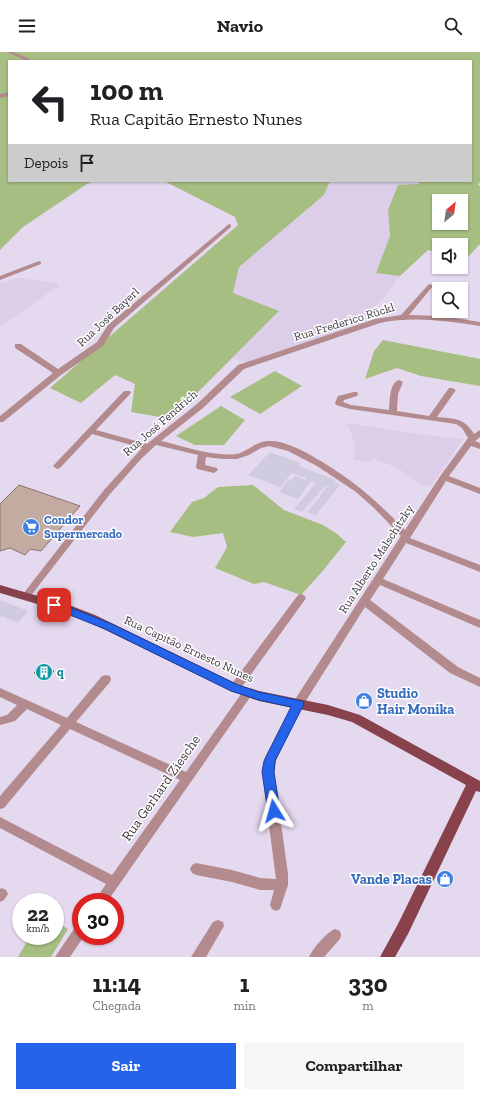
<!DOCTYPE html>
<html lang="pt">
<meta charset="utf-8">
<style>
:root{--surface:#fff;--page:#f6f6f6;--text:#202124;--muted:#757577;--accent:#2563eb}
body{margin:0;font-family:"Zilla Slab",serif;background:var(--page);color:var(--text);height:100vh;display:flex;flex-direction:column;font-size:15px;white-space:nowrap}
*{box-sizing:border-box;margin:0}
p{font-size:13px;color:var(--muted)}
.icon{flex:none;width:22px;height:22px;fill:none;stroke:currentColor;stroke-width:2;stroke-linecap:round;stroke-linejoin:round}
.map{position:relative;height:905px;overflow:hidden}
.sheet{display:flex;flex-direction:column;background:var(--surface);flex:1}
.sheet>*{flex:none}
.hud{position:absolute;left:8px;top:8px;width:464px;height:122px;border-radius:0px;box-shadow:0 1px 3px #0004;background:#fff;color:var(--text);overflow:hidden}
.needle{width:26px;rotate:29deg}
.fabs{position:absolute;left:432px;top:142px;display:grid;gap:8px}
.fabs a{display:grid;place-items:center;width:36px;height:36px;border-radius:0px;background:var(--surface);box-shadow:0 1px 3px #0004;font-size:20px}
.speed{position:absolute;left:12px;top:841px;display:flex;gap:8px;font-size:20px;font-weight:700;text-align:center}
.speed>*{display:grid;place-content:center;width:52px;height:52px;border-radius:50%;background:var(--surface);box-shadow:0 1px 3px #0004;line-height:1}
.speed small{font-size:10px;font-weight:400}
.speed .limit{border:6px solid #d22;background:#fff;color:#111}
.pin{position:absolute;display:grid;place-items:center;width:34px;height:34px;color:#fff;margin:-17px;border-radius:8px;box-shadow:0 2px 6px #0006}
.me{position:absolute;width:44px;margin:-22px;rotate:352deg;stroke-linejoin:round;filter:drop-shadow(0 0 3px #0008)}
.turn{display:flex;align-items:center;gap:14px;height:84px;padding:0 16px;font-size:18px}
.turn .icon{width:52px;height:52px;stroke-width:2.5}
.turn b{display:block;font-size:28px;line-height:34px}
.then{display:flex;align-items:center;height:38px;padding:0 16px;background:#0003;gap:8px;font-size:15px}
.eta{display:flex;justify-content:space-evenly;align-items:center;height:68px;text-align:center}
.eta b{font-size:24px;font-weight:800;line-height:28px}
.action{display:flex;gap:8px;margin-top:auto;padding:8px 16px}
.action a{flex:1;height:46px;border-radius:0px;background:var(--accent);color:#fff;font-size:16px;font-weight:800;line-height:46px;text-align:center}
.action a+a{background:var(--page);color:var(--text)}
header{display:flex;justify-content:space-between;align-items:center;height:52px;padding:0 16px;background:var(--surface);font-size:18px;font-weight:800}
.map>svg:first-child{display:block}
.built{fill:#dccde9}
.education{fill:#d1cbdf}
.green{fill:#a7be82;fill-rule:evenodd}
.building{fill:#c3aba2;stroke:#89726a}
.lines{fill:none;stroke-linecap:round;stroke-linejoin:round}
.minor{fill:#b38a8d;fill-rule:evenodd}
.major{fill:#87424b;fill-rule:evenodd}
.route{fill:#2563eb;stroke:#184099}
.labels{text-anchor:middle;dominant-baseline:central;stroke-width:3;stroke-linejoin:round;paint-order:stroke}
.street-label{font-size:12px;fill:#3f3a43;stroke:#fff}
.shop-label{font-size:12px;font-weight:bold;fill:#366cbe;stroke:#fff;text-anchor:start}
.culture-label{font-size:12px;font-weight:bold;fill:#0d838f;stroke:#fff;text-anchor:start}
.near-shop-label{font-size:14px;font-weight:bold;fill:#366cbe;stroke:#fff;text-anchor:start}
.near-street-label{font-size:14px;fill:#3f3a43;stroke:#fff}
</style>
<header><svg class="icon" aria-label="menu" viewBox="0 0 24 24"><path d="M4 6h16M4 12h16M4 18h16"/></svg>Navio<svg class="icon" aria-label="search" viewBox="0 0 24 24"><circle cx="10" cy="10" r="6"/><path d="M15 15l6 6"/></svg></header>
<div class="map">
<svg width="480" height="905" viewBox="0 0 480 905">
<rect width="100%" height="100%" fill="#e5d9ef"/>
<!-- built -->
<path class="built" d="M330,129H416L421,132L388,158L390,184L376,221L400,224L388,241L358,273L250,312L232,306L279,260L233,241L239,215L324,143Z
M18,226L55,231L60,233L0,275V231Z
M347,371L424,383L463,387L431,434H421L398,416L374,407L371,410L353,408L356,394Z"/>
<!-- education -->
<path class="education" d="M270,400L301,411L299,414L336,428L334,430L340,433L315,464L308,460L327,435L325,434L302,460L294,457L316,431L311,429L298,447L279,440L288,428L291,429L295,424L305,428L306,426L292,421L280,435L248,423Z
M0,548L28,559L18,571L2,564L0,566Z"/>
<!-- green -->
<path class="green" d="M0,0H480V130L478,133L480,134V192L465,208L461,207V193H439V201L428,198L400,224L376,221L390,184L388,158L398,133L420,132L416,129H471V9H9V129H95L87,132L23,175L0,198ZM439,149H461V171H439Z
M164,129H330L324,143L239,215L233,241L279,259L171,367L131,360L135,332L115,323L81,351L50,336L238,173L235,165Z
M383,288L480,307V334L421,324L397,316L365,327L374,299Z
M275,319L302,334L260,362L230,345Z
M221,354L245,368L224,393H195L176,384Z
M253,433L284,458L323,473L336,481L346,490L321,521L301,543L264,530L254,532L215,516L227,495L223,481L193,485L170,480L192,450L204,446L218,435Z
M55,869L68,877L51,905H18L30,884H55Z"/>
<!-- building -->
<path class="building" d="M19,433L80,454L41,499L30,497L25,503L10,496L0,499V452Z
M41,613L54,619L47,628L34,621Z"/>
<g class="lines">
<!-- minor -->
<path class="minor" d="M7,0H13L30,7L29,9H25V8Z
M9,40V44L0,46V42Z
M229,172L231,173V175L114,276L103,294L61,323L3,370H0V364L53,321L15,296V292H21L58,317L97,290L108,273Z
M39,209L41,210V212L0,228V224Z
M430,232L433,234L409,263L442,264L480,270V274C446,269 413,264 380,271L244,317L203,356L161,389C183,394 214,405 236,402C248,400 257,388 270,389C284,389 300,397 312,404C351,426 375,447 405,478L441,423L468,386L462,376L456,372L350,357L336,353L335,351L338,344L354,340H357L358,342L357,344L344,348L343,350L351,353L389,358C390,349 389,331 399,328L403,330L398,342L397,359L429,364L449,336H452L456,338L437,365C454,367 464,365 474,382L480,378V385L475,389L480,391V397L471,394L449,424L480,436V442L446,429L410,486L480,513V520L406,491L383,527L480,568V576L380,533L370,548L458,615L480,626V635L450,621L365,555L302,655L277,705L274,720L288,822V833L280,857L276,859L272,857L270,853L274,838H260L232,830L196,823L192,821L190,817L192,813L196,811L232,818L260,826L276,827L262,720L265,705L294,649L401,484L374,456L356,440L317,414L288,399L269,394L261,396L249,403L237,407H222L206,405L205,413L217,416L218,418L214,421L197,417L196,415L198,403L156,393L141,407L110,442L29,546H23L21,544L23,542L104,438L142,396L92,382L60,416L57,417L53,414L124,339H130L131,341L96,378L147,392L197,352L238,313L375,267L401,263L428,233Z
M301,542L304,543L306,546L304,549L239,639L235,640L231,639L230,636L231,633L298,543Z
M106,623L110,624L111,627L110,630L76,670L186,720L244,638L248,637L252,638L253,641L107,850H94L106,832L0,776V765L112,823L180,728L70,677L4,756L0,757V744L61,673L27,657L15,669L0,673V665L7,663L17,653L0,645V636L67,666L102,624Z
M2,836L6,838L8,842L4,848L0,850V837Z
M218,868L223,870L224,874L206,905H191L213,870Z
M81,872V884H84L70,905H55L76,874Z
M335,877L340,879L341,883L340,887L324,905H309C313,896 326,881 335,877Z"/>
<!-- major -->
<path class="major" d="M0,533L69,553L95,563L239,633L259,639L328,653L360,663L480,729V740L476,739L408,882L395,905H380L398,872L466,733L352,670L328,663L259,649L231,639L87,569L61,559L0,541Z"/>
</g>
<!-- route -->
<path class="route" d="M54,549L112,572L238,633L259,640L302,649L304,652L275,709L274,720L280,759L278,762L274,764L270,762L268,759L262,720L264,709L291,655L259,648L231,639L105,577L50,555L49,553L50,550Z"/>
<!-- icons -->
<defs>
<g id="supermarket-disc" transform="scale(0.9)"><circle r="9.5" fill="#3f7fe0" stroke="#fff"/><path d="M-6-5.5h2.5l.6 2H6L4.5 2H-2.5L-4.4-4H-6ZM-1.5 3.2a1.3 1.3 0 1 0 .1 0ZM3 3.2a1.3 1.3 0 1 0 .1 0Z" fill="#fff"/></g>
<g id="building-disc" transform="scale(0.9)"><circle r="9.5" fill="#0f9aa8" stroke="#fff"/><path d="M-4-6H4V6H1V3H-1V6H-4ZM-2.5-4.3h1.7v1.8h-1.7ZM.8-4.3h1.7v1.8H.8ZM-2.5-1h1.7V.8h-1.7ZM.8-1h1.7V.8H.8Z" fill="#fff"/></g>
<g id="shop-disc" transform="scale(0.9)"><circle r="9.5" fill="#3f7fe0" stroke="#fff"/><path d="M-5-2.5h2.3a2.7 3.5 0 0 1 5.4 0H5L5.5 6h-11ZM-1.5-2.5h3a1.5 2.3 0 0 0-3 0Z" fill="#fff"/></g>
</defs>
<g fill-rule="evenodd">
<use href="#supermarket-disc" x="31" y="475"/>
<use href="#building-disc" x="44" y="620"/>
<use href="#shop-disc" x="364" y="649"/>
<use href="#shop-disc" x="445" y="827"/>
</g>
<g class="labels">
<!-- street labels -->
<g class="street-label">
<text transform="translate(108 265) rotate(-43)">Rua José Bayerl</text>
<text transform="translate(344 270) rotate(-17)">Rua Frederico Rückl</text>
<text transform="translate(160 371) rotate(-41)">Rua José Fendrich</text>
<text transform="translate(376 507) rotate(-57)">Rua Alberto Malschitzky</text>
<text transform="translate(189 597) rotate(25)">Rua Capitão Ernesto Nunes</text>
</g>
<!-- shop labels -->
<g class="shop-label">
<text x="44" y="468">Condor<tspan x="44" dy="14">Supermercado</tspan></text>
</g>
<!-- culture labels -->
<g class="culture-label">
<text x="57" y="620">q</text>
</g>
<!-- near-shop labels -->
<g class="near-shop-label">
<text x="377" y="641">Studio<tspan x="377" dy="16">Hair Monika</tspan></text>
<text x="432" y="827" text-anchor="end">Vande Placas</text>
</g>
<!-- near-street labels -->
<g class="near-street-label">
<text transform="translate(161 736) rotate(-55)">Rua Gerhard Ziesche</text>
</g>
</g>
</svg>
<div class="fabs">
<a><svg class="needle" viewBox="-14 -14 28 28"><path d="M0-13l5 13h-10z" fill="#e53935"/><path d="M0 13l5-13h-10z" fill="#757577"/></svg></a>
<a><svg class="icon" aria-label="sound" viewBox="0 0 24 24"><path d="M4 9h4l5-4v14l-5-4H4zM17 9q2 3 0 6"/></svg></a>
<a><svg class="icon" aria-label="search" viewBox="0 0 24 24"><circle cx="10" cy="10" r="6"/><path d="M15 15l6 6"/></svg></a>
</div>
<div class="speed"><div>22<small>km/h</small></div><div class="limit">30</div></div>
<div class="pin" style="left:54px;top:553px;background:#d93025"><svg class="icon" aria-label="arrive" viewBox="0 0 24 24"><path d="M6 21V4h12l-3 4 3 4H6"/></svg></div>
<svg class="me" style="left:274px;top:759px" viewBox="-20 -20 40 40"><path d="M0-17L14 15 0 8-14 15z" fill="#2563eb" stroke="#fff" stroke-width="4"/></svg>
<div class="hud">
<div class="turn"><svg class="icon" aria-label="left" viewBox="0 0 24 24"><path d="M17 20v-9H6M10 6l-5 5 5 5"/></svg><div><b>100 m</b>Rua Capitão Ernesto Nunes</div></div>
<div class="then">Depois<svg class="icon" aria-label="arrive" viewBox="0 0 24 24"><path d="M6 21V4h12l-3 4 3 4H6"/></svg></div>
</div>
</div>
<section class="sheet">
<div class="eta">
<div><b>11:14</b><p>Chegada</p></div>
<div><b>1</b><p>min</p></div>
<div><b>330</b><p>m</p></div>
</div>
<div class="action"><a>Sair</a><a>Compartilhar</a></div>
</section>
